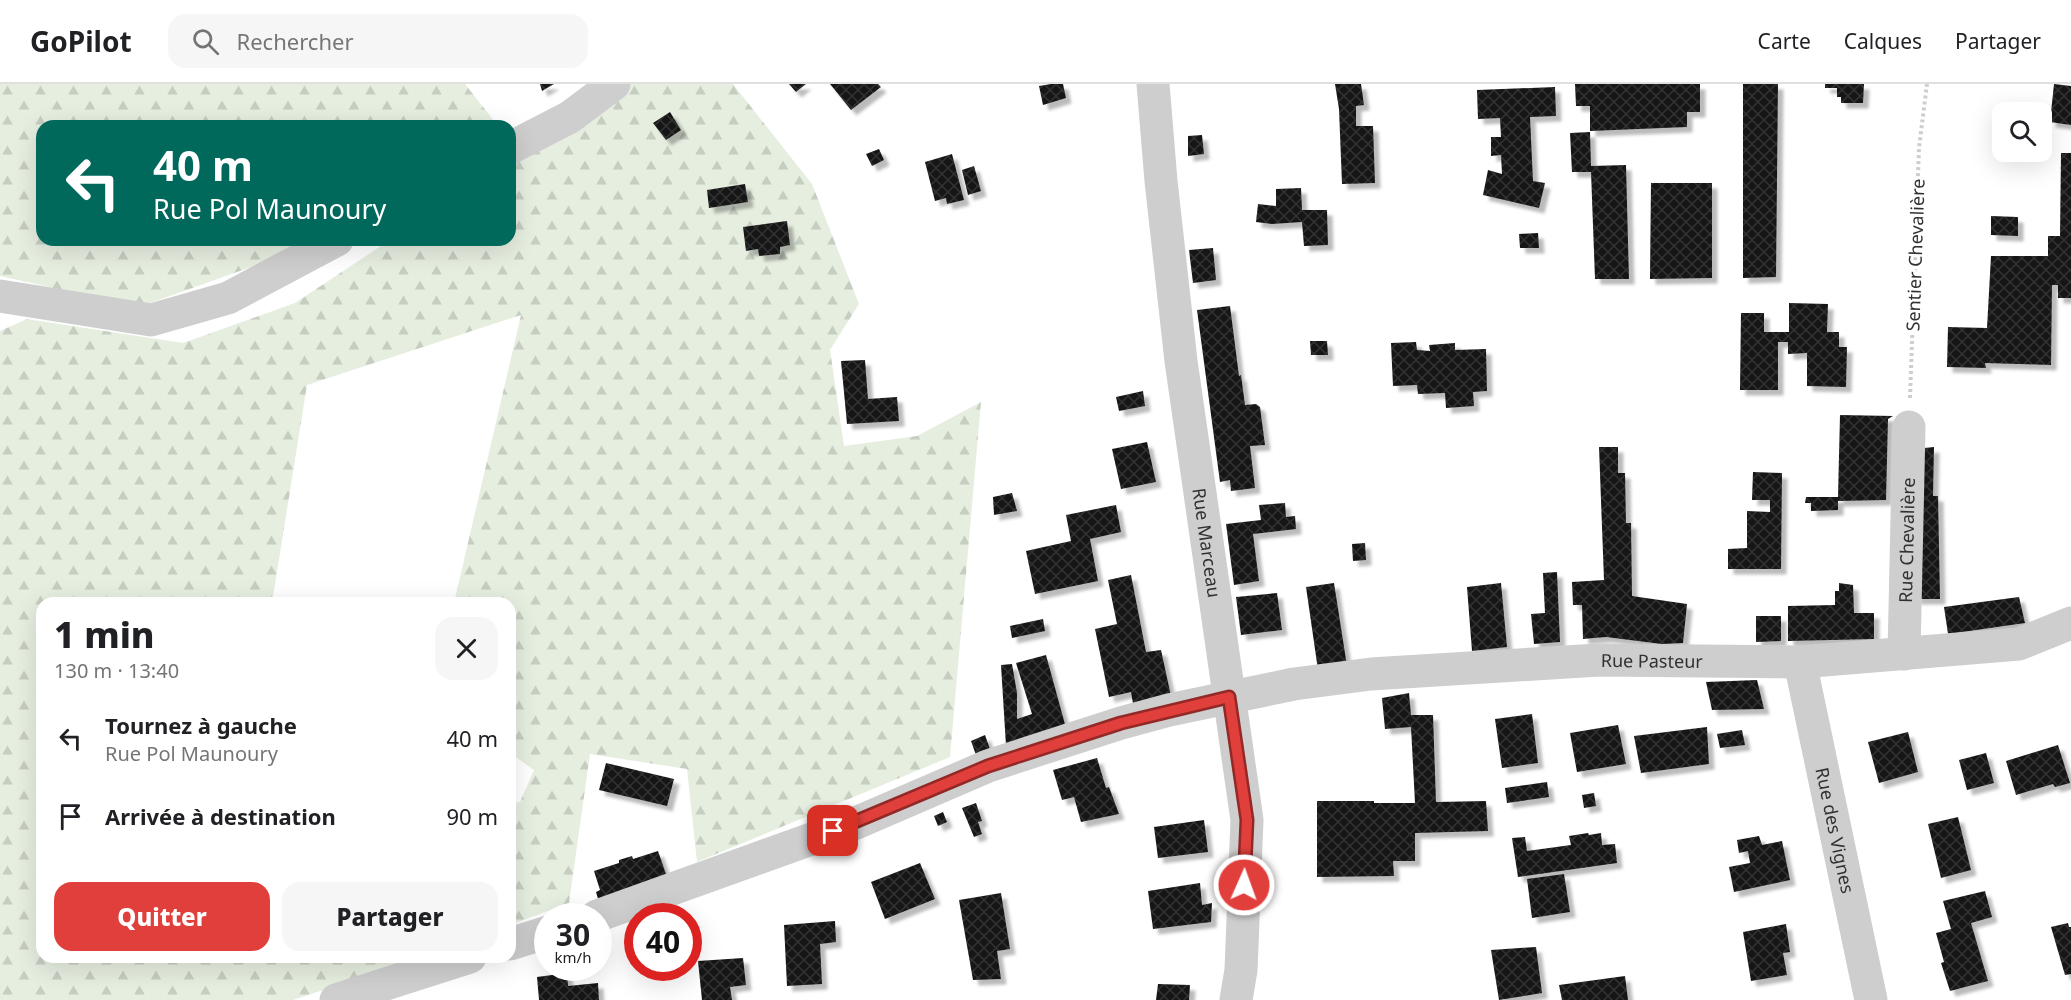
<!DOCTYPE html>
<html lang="fr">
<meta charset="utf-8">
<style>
:root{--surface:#fff;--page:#f6f6f6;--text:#202124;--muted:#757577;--line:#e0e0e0;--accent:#e13f3b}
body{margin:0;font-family:"Noto Sans",sans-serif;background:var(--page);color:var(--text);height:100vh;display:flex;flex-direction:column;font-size:22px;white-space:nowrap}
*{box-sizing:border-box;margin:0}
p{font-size:20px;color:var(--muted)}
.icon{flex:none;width:33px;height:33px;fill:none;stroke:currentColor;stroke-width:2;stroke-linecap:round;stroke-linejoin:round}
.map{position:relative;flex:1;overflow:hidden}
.panel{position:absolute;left:36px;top:513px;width:480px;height:366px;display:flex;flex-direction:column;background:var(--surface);border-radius:18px;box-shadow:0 6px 24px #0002}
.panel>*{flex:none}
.top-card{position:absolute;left:36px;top:36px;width:480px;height:126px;border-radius:18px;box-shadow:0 6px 24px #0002;background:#00695c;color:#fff;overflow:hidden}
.buttons{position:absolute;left:1992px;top:18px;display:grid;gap:12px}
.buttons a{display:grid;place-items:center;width:60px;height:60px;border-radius:12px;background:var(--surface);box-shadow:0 6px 24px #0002;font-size:30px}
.speed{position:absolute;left:534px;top:819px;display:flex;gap:12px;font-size:30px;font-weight:700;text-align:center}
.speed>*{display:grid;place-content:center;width:78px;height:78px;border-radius:50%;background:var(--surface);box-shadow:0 6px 24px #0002;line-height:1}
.speed small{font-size:15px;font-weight:400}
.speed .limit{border:9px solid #d22;background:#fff;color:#111}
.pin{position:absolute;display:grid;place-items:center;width:51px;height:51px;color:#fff;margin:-26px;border-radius:12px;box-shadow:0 3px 9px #0006}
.me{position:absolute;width:66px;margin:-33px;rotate:2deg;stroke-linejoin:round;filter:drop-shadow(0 0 4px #0008)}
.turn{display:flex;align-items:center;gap:21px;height:126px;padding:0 18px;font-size:27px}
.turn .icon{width:78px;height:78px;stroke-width:2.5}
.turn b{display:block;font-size:42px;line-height:51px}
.round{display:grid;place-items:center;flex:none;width:63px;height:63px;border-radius:18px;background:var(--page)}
.summary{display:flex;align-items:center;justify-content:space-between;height:102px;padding:0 18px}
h1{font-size:36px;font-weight:800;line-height:45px}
.button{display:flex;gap:12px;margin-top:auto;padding:12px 18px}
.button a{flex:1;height:69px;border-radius:18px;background:var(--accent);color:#fff;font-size:24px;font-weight:800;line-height:69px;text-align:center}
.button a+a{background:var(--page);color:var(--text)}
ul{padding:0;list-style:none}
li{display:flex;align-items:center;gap:18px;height:78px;padding:0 18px}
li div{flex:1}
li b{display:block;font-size:22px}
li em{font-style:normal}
header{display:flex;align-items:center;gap:36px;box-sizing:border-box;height:84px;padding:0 30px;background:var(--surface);border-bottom:2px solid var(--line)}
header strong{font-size:28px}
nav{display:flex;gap:33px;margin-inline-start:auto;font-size:21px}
.search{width:420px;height:54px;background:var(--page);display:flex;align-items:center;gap:15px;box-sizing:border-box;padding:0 21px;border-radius:18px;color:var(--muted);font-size:22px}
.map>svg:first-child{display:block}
.forest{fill:url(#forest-firs)}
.building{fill:url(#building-cross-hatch);filter:url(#shadow)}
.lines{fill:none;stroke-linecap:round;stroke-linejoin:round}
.path{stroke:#cecece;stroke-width:4;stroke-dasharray:3 3;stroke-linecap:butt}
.minor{stroke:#cecece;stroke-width:33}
.route-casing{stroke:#922926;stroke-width:15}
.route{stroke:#e13f3b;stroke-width:10}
.labels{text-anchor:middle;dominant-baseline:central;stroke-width:6;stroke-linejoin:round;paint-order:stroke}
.street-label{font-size:18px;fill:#313131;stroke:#fff}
</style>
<header>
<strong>GoPilot</strong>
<div class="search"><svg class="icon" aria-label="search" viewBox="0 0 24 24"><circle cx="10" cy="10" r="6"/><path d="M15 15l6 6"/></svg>Rechercher</div>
<nav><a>Carte</a><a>Calques</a><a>Partager</a></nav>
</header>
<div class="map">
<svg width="2071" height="916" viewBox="0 0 2071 916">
<defs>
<pattern id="forest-firs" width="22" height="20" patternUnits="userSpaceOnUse" patternTransform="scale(1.5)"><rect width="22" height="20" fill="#e6eee0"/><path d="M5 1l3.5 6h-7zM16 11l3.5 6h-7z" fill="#c6cdc1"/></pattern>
<pattern id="building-cross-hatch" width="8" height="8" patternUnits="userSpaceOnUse" patternTransform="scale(1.5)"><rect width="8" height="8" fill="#181818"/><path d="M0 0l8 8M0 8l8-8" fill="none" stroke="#313131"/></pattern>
<filter id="shadow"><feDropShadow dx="5.5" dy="5.5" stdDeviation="1.5" flood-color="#0004"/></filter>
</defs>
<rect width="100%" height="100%" fill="#fff"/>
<!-- forest -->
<path class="forest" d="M0,0H465L498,42H42V156H305L265,178L139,223L0,192Z
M626,0H733L812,100L859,220L830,266L844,362L917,352L981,318L950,673L697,778L687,685L590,670L569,819L510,841V720L520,718L534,686L510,669V519H454L521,231L307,301L272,519H42V873H423L293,916H0V247L27,235L183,259L295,219L390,156H510V77Z"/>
<!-- building -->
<path class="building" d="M540,0H554L542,7Z
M789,0H806L796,8Z
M830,0H878L881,3L851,26Z
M1051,0H1063L1066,14L1043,21L1039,2Z
M1335,0H1361L1364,21L1356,22V42H1373L1375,99L1342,100L1339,25Z
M1575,0H1700V28H1687V43L1590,47V22H1576Z
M1743,0H1778L1776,193L1743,194Z
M1825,0H1864L1863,19H1841V13H1837V4H1825Z
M2054,0L2071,2V41L2050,38Z
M1555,3L1556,32L1530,33L1533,97L1545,99L1539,124L1483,111L1488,86L1502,90L1501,71L1491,72V53H1501L1500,34L1478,35L1477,6Z
M670,28L681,46L666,56L653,39Z
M1590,48L1591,82L1626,81L1629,195H1595L1591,88H1572L1570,49Z
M1202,51L1204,70L1188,72V52Z
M879,65L884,76L872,82L866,70Z
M2061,69H2071V214H2058V201H2052L2051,281L1985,279L1986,284L1947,283L1948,243L1987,244L1991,172H2048V152H2060Z
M952,70L964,116L947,120L946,114L935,117L925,78Z
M974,82L981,107L968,111L962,86Z
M1651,99H1712V194L1650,195Z
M745,100L748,118L709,124L707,106Z
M1301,104L1302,126H1327L1328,161L1304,162L1302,138L1272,140L1256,138L1258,120L1276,122V105Z
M1991,132L2018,133V152L1991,151Z
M787,137L790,161L780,163V170L759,172L758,165L746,167L743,143Z
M1538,149L1539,164H1520L1519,150Z
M1213,164L1216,196L1193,199L1189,166Z
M1789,219L1828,220L1827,248H1839V263H1847L1846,303L1807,302V269L1788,270V258H1778V306H1740L1741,229H1764V248H1789Z
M1230,222L1239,292L1241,291L1245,321L1256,320L1260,323L1265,361L1250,362L1255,404L1231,407L1230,396L1220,398L1197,226Z
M1310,257H1327L1328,271H1311Z
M1416,258L1417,266L1430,267L1429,261L1455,259V266L1486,265L1487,307L1473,308L1474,322L1446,324L1445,309L1418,310L1417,301L1393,302L1391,259Z
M865,276L868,315L897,313L899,337L847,340L841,277Z
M1143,307L1145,322L1119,327L1116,313Z
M1840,331L1893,332L1888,335L1886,416L1838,417V426L1811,427V419H1805L1806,413H1838Z
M1147,358L1156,398L1121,405L1112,365Z
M1599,363H1618V389H1625L1626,439H1631L1632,512L1687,520L1683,559L1662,560L1606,553L1583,555L1582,521H1573L1572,498L1604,496Z
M1934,363L1933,412H1938L1940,515H1915L1914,365Z
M1753,388L1782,389L1781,485H1728V465L1747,464V427L1770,428V416H1752Z
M1012,409L1017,427L994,431L993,413Z
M1285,419L1286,433L1295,432L1296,445L1253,450L1259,497L1234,501L1226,440L1261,436L1259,421Z
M1116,421L1121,448L1090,455L1098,497L1035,510L1026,467L1071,457L1066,431Z
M1365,459L1366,476L1353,477L1352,460Z
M1557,488L1560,558L1534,560L1531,530L1545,529L1543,489Z
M1131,491L1146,568L1161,566L1171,612L1133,620L1131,608L1109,613L1095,545L1117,540L1108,496Z
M1334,499L1347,582L1318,586L1306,503Z
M1501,499L1507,563L1472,567L1467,503Z
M1839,499L1853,501L1854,529H1874V555L1788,557V522L1835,521V507H1839Z
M1277,509L1282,546L1241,551L1236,513Z
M2019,513L2025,539L1948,550L1944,523Z
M1756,532H1781V557L1756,558Z
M1043,535L1045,547L1012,554L1010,542Z
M1046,571L1066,644L1006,662L1001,581L1012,580L1017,609V635L1032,630L1016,579Z
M1757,596L1764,625L1712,626L1706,598Z
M1409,609L1411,631H1433L1436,718L1486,717L1488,747L1415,749V777H1393L1394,792L1317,793V717H1374V719H1415L1411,643L1385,645L1382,614Z
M1532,630L1538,679L1502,684L1495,635Z
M1618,641L1626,680L1577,688L1570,649Z
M1707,643L1709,680L1641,689L1634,652Z
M1742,646L1745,661L1720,664L1717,650Z
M1908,648L1918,688L1879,699L1868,658Z
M985,651L991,668L977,674L971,657Z
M2058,661L2070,699L2055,703L2053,700L2016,711L2006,677Z
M1986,669L1994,699L1967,706L1959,676Z
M1097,674L1106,704L1109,703L1119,730L1081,738L1074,713L1062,716L1053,686Z
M606,679L674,695L667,722L599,706Z
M1547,698L1549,713L1507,719L1505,704Z
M1594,709L1596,722L1584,724L1582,711Z
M976,719L982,737L978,738L982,750L974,753L962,724Z
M943,728L947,738L938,742L934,732Z
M1958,733L1971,786L1941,794L1928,740Z
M1204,736L1208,768L1158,774L1154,743Z
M1588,749L1589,751L1601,749L1602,761L1615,760L1617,779L1518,793L1512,754L1525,753L1527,767L1571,761L1569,752Z
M1759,752L1762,761L1782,757L1790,796L1734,808L1729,783L1750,779L1748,767L1739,769L1737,756Z
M658,767L667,793L598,815L596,808L600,806L594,787L619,779V776L632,772L633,775Z
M920,779L935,815L885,835L871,798Z
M1564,790L1570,828L1532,834L1527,795Z
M1200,799L1202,821L1212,819L1211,838L1153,845L1148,807Z
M1985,807L1992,833L1971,839L1988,897L1950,907L1941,879L1944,878L1936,849L1951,845L1943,817Z
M1001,809L1010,865L997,867L1001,895L973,896L959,816Z
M835,837L836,858L820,860L822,900L787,902L784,841Z
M2068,839L2069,843H2071V890L2065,891L2051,843Z
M1786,840L1790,868L1783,869L1787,891L1751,897L1743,848Z
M1536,863L1542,909L1499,916L1491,866Z
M743,874L746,901L730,903L732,916H702L698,877Z
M567,889L568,902L598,899L599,916H539L537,893Z
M1625,892L1628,916H1562L1559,901Z
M1158,900L1190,901L1189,916H1156Z"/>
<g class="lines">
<!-- path -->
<path class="path" d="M1910,314L1919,64L1927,0"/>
<!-- minor -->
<g class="minor">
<path id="s1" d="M1153,0L1161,97L1181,277L1247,736L1241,886L1236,916"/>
<path d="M510,64L570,33L614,0"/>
<path d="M0,212L151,236L228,214L337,156"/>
<path id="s2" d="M1904,570L1909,343"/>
<path id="s3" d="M1800,578L1871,916"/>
<path id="s4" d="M597,832L856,739L988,682L1121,639L1169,626L1294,600L1371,590L1599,576L1800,578L2019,560L2071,539"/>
<path d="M510,860L548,848"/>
<path d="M336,916L470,873"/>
</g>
</g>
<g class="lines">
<!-- route casing -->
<g class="route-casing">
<path id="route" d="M833,747L988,682L1121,639L1229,613L1247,736L1244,801"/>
</g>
<!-- route -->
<use href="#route" class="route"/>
</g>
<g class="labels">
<!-- street labels -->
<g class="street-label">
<text transform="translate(1915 171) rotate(-88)">Sentier Chevalière</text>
<text stroke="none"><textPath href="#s2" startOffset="114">Rue Chevalière</textPath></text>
<text stroke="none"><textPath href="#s1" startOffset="462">Rue Marceau</textPath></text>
<text stroke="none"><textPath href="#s4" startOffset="1095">Rue Pasteur</textPath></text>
<text stroke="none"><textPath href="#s3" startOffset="172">Rue des Vignes</textPath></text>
</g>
</g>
</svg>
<div class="buttons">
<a><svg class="icon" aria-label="search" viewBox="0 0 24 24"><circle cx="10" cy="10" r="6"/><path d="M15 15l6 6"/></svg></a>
</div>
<div class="speed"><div>30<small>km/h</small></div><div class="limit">40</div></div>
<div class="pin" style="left:833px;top:747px;background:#d93025"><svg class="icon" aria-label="arrive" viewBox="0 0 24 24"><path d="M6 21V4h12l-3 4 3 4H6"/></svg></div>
<svg class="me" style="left:1244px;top:801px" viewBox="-20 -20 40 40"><circle r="17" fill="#e13f3b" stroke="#fff" stroke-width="3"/><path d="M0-11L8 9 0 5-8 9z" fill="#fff"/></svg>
<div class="top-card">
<div class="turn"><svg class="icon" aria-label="left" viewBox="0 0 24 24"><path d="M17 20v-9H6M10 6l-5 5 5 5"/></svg><div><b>40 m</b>Rue Pol Maunoury</div></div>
</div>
<section class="panel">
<div class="summary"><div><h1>1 min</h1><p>130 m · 13:40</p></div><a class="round"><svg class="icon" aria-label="close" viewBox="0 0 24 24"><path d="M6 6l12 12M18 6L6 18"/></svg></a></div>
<ul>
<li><svg class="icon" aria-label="left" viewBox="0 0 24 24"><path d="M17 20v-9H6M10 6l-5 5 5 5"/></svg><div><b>Tournez à gauche</b><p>Rue Pol Maunoury</p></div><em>40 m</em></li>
<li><svg class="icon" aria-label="arrive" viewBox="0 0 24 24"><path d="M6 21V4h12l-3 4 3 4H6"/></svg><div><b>Arrivée à destination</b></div><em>90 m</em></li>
</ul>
<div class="button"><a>Quitter</a><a>Partager</a></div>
</section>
</div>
